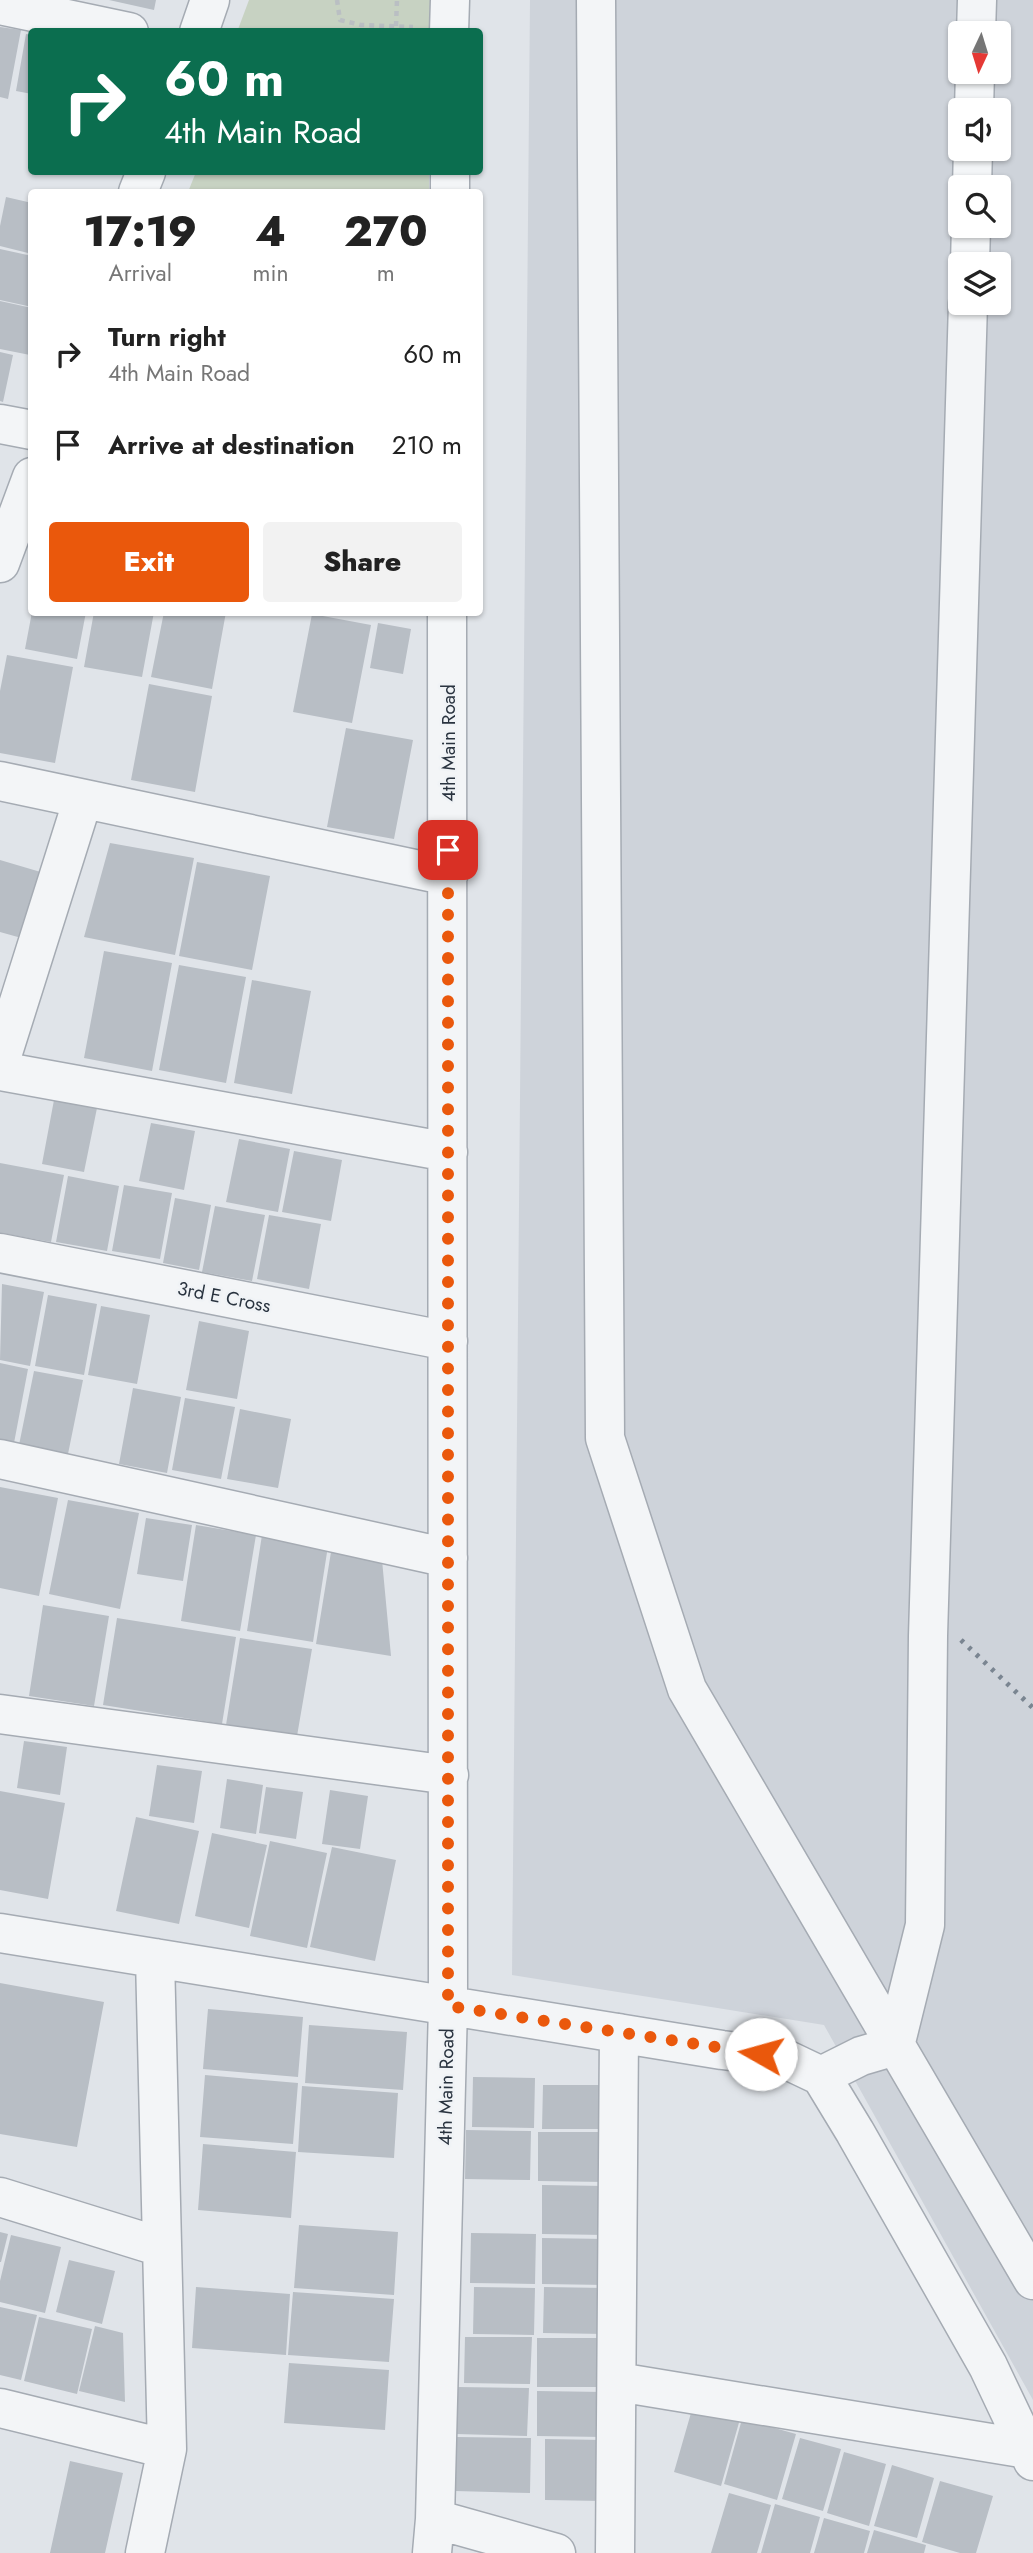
<!DOCTYPE html>
<style>
:root{--surface:#fff;--page:#f2f2f2;--text:#222;--muted:#767676;--accent:#ea580c}
body{margin:0;font-family:Jost,sans-serif;background:var(--page);color:var(--text);height:100vh;display:flex;flex-direction:column;font-size:26px;white-space:nowrap}
*{box-sizing:border-box;margin:0}
p{font-size:23px;color:var(--muted)}
.icon{flex:none;width:38px;height:38px;fill:none;stroke:currentColor;stroke-width:2;stroke-linecap:round;stroke-linejoin:round}
.map{position:relative;flex:1;overflow:hidden}
.panel{position:absolute;left:28px;top:189px;width:455px;height:427px;display:flex;flex-direction:column;background:var(--surface);border-radius:7px;box-shadow:0 2px 5px #0004}
.panel>*{flex:none}
.guide{position:absolute;left:28px;top:28px;width:455px;height:147px;border-radius:7px;box-shadow:0 2px 5px #0004;background:#0b6e4f;color:#fff;overflow:hidden}
.needle{width:46px;rotate:184deg}
.tools{position:absolute;left:948px;top:21px;display:grid;gap:14px}
.tools a{display:grid;place-items:center;width:63px;height:63px;border-radius:7px;background:var(--surface);box-shadow:0 2px 5px #0004;font-size:35px}
.pin{position:absolute;display:grid;place-items:center;width:60px;height:60px;color:#fff;margin:-30px;border-radius:14px;box-shadow:0 4px 10px #0006}
.me{position:absolute;width:77px;margin:-38px;rotate:277deg;stroke-linejoin:round;filter:drop-shadow(0 0 5px #0008)}
.turn{display:flex;align-items:center;gap:24px;height:147px;padding:0 21px;font-size:32px}
.turn .icon{width:91px;height:91px;stroke-width:2.5}
.turn b{display:block;font-size:49px;line-height:60px}
.eta{display:flex;justify-content:space-evenly;align-items:center;height:119px;text-align:center}
.eta b{font-size:42px;font-weight:800;line-height:49px}
.button{display:flex;gap:14px;margin-top:auto;padding:14px 21px}
.button a{flex:1;height:80px;border-radius:7px;background:var(--accent);color:#fff;font-size:28px;font-weight:800;line-height:80px;text-align:center}
.button a+a{background:var(--page);color:var(--text)}
ul{padding:0;list-style:none}
li{display:flex;align-items:center;gap:21px;height:91px;padding:0 21px}
li div{flex:1}
li b{display:block;font-size:26px}
li em{font-style:normal}
.map>svg:first-child{display:block}
.built{fill:#ced3da;fill-rule:evenodd}
.green{fill:#c7d2c2}
.building{fill:#b8bec5}
.lines{fill:none;stroke-linecap:round;stroke-linejoin:round}
.minor-casing{stroke:#a5abb3;stroke-width:41}
.path{stroke:#babfc3;stroke-width:4.5;stroke-dasharray:5 5;stroke-linecap:butt}
.minor{stroke:#f3f5f7;stroke-width:38}
.rail{stroke:#7a8591;stroke-width:5;stroke-dasharray:3.5 7;stroke-linecap:butt}
.route{stroke:#ea580c;stroke-width:12;stroke-dasharray:0 21.6}
.labels{text-anchor:middle;dominant-baseline:central;stroke-width:5;stroke-linejoin:round;paint-order:stroke}
.street-label{font-size:19px;fill:#29333f;stroke:#f0f3f6}
</style>
<div class="map">
<svg width="1033" height="2553" viewBox="0 0 1033 2553">
<rect width="100%" height="100%" fill="#e0e4e9"/>
<!-- built -->
<path class="built" d="M530,0H1033V2400L824,2025L512,1975ZM961,33H999V72H961ZM961,110H999V149H961ZM961,187H999V226H961ZM961,264H999V303H961Z"/>
<!-- green -->
<path class="green" d="M249,0H440L439,31L237,32Z
M196,172H429V192H188Z"/>
<!-- building -->
<path class="building" d="M109,0H156L154,10Z
M0,27L21,30L8,99L0,97Z
M26,34L32,35V94L16,91Z
M6,197L32,203V254L0,246V226Z
M0,249L32,256V307L0,300Z
M0,301L32,308L30,355L0,349Z
M0,352L13,355L3,402L0,401Z
M32,612H86L77,659L25,649Z
M94,612H154L142,677L84,667Z
M164,612H226L212,689L151,677Z
M312,614L371,625L352,723L293,712Z
M378,623L411,629L403,674L370,668Z
M7,655L73,667L55,763L0,753V691Z
M149,684L212,696L195,792L131,780Z
M346,728L413,740L394,839L327,827Z
M110,843L194,858L175,955L84,937Z
M0,860L44,873L25,939L0,932Z
M197,862L270,876L252,970L179,956Z
M104,951L172,963L152,1071L84,1058Z
M179,965L246,977L226,1083L159,1070Z
M252,980L311,991L292,1094L234,1083Z
M54,1100L97,1108L84,1172L42,1164Z
M151,1123L195,1131L184,1190L139,1181Z
M239,1139L290,1149L278,1212L226,1202Z
M294,1151L342,1160L331,1221L282,1212Z
M0,1163L64,1175L51,1242L0,1233Z
M68,1176L119,1186L107,1251L56,1242Z
M124,1185L172,1193L160,1259L112,1251Z
M175,1198L211,1205L199,1270L163,1263Z
M215,1206L265,1215L252,1281L202,1272Z
M269,1215L321,1224L309,1289L257,1279Z
M2,1284L44,1292L30,1366L0,1360Z
M48,1295L97,1304L84,1375L35,1366Z
M101,1306L150,1315L137,1384L88,1375Z
M199,1321L249,1331L237,1399L186,1390Z
M0,1363L28,1369L14,1443L0,1440Z
M34,1371L83,1380L68,1454L19,1445Z
M133,1388L181,1397L167,1473L119,1464Z
M185,1398L235,1407L221,1479L172,1470Z
M240,1409L291,1419L278,1488L227,1479Z
M0,1487L58,1498L39,1596L0,1588Z
M68,1500L139,1513L120,1609L49,1594Z
M146,1518L192,1525L183,1581L137,1574Z
M196,1525L256,1535L240,1631L181,1621Z
M262,1535L328,1546L313,1642L247,1631Z
M331,1552L382,1560L391,1656L316,1644Z
M43,1605L109,1616L94,1706L29,1696Z
M117,1618L236,1637L222,1724L103,1705Z
M240,1638L312,1649L297,1736L226,1725Z
M24,1741L67,1747L60,1795L17,1788Z
M157,1765L202,1771L194,1823L149,1816Z
M227,1779L263,1785L256,1834L220,1828Z
M266,1787L303,1792L296,1839L259,1833Z
M330,1790L368,1796L360,1849L322,1844Z
M0,1791L65,1803L48,1899L0,1890Z
M136,1817L199,1831L179,1924L116,1911Z
M212,1833L267,1845L249,1928L195,1916Z
M270,1841L327,1853L307,1948L250,1936Z
M332,1847L396,1860L375,1961L310,1947Z
M0,1983L104,2002L77,2147L0,2134Z
M208,2009L303,2017L298,2077L203,2069Z
M309,2025L407,2032L403,2090L305,2083Z
M205,2075L298,2083L293,2144L200,2137Z
M473,2077L535,2078L534,2128L472,2127Z
M543,2085H609L608,2129H542Z
M302,2086L398,2093L394,2158L298,2152Z
M466,2130L531,2131L530,2180L465,2179Z
M538,2132H606L605,2182L538,2181Z
M203,2144L296,2152L291,2218L198,2210Z
M542,2185L606,2186L605,2235L542,2234Z
M299,2225L398,2232L394,2295L294,2288Z
M0,2232L8,2234L1,2262H0Z
M471,2233L536,2234L535,2284L470,2283Z
M11,2235L61,2247L45,2313L0,2302V2281Z
M542,2238L606,2239V2285L542,2284Z
M69,2260L115,2271L102,2324L56,2312Z
M196,2287L290,2294L286,2355L192,2348Z
M474,2287L535,2288L534,2335L473,2334Z
M544,2287L605,2288V2334L543,2333Z
M293,2292L394,2299L389,2362L288,2355Z
M0,2307L37,2315L21,2380L0,2375Z
M39,2317L92,2329L77,2394L24,2381Z
M95,2326L123,2333L125,2402L79,2391Z
M465,2337H532L530,2384L464,2383Z
M537,2338H605V2387H537Z
M289,2363L389,2370L385,2430L284,2423Z
M457,2387L529,2388L527,2436L456,2434Z
M537,2391L604,2392L603,2437L537,2436Z
M693,2406L740,2419L721,2486L674,2472Z
M742,2419L796,2434L777,2500L724,2484Z
M457,2437L531,2438L530,2493L455,2491Z
M800,2438L841,2449L823,2511L782,2499Z
M545,2439L604,2440L603,2501L545,2500Z
M844,2452L886,2464L869,2526L827,2513Z
M70,2461L123,2473L105,2553H50Z
M892,2465L934,2478L917,2538L874,2526Z
M940,2481L993,2496L976,2553H960L922,2542Z
M729,2493L771,2505L757,2553H711Z
M775,2504L820,2517L810,2553H761Z
M824,2518L870,2531L864,2553H814Z
M874,2530L926,2545L924,2553H867Z"/>
<g class="lines">
<!-- minor casing -->
<g class="minor-casing">
<path id="minor" d="M596,0L605,1438L687,1689L1033,2280
M0,5L129,32
M199,32L210,0
M449,32L450,0
M976,33L977,0
M974,110L975,72
M972,187L973,149
M138,192L146,172
M450,192V172
M970,264L971,226
M0,424L32,430
M0,563L32,477
M0,781L448,876
M0,1062L83,799
M0,1071L448,1152
M0,1253L448,1341
M0,1459L448,1558
M0,1714L449,1775
M0,1933L722,2050L781,2057L821,2076L855,2132L988,2366L1033,2461
M895,2046L925,1925L928,1636L968,303
M821,2076L861,2056L895,2046
M0,2197L161,2247
M618,2382L1027,2449
M0,2408L167,2449
M435,2519L556,2553
M145,2553L167,2449L155,1958
M432,2553L435,2519L448,2006L447,612
M615,2553L619,2033"/>
</g>
<!-- path -->
<path class="path" d="M337,0L340,20L361,25L413,27
M396,26L397,0"/>
<!-- minor -->
<use href="#minor" class="minor"/>
<!-- rail -->
<path class="rail" d="M961,1640L1033,1708"/>
</g>
<g class="lines">
<!-- route -->
<path class="route" d="M448,850V2006L761,2054"/>
</g>
<g class="labels">
<!-- street labels -->
<g class="street-label">
<text transform="translate(448 743) rotate(-90)">4th Main Road</text>
<text transform="translate(224 1297) rotate(11)">3rd E Cross</text>
<text transform="translate(446 2087) rotate(-89)">4th Main Road</text>
</g>
</g>
</svg>
<div class="tools">
<a><svg class="needle" viewBox="-14 -14 28 28"><path d="M0-13l5 13h-10z" fill="#e53935"/><path d="M0 13l5-13h-10z" fill="#767676"/></svg></a>
<a><svg class="icon" aria-label="sound" viewBox="0 0 24 24"><path d="M4 9h4l5-4v14l-5-4H4zM17 9q2 3 0 6"/></svg></a>
<a><svg class="icon" aria-label="search" viewBox="0 0 24 24"><circle cx="10" cy="10" r="6"/><path d="M15 15l6 6"/></svg></a>
<a><svg class="icon" aria-label="layers" viewBox="0 0 24 24"><path d="M12 4l9 5-9 5-9-5zM3 14l9 5 9-5"/></svg></a>
</div>
<div class="pin" style="left:448px;top:850px;background:#d93025"><svg class="icon" aria-label="arrive" viewBox="0 0 24 24"><path d="M6 21V4h12l-3 4 3 4H6"/></svg></div>
<svg class="me" style="left:761px;top:2054px" viewBox="-20 -20 40 40"><circle r="19" fill="#fff"/><path d="M0-13L10 11 0 6-10 11z" fill="#ea580c"/></svg>
<div class="guide">
<div class="turn"><svg class="icon" aria-label="right" viewBox="0 0 24 24"><path d="M7 20v-9h11M14 6l5 5-5 5"/></svg><div><b>60 m</b>4th Main Road</div></div>
</div>
<section class="panel">
<div class="eta">
<div><b>17:19</b><p>Arrival</p></div>
<div><b>4</b><p>min</p></div>
<div><b>270</b><p>m</p></div>
</div>
<ul>
<li><svg class="icon" aria-label="right" viewBox="0 0 24 24"><path d="M7 20v-9h11M14 6l5 5-5 5"/></svg><div><b>Turn right</b><p>4th Main Road</p></div><em>60 m</em></li>
<li><svg class="icon" aria-label="arrive" viewBox="0 0 24 24"><path d="M6 21V4h12l-3 4 3 4H6"/></svg><div><b>Arrive at destination</b></div><em>210 m</em></li>
</ul>
<div class="button"><a>Exit</a><a>Share</a></div>
</section>
</div>
